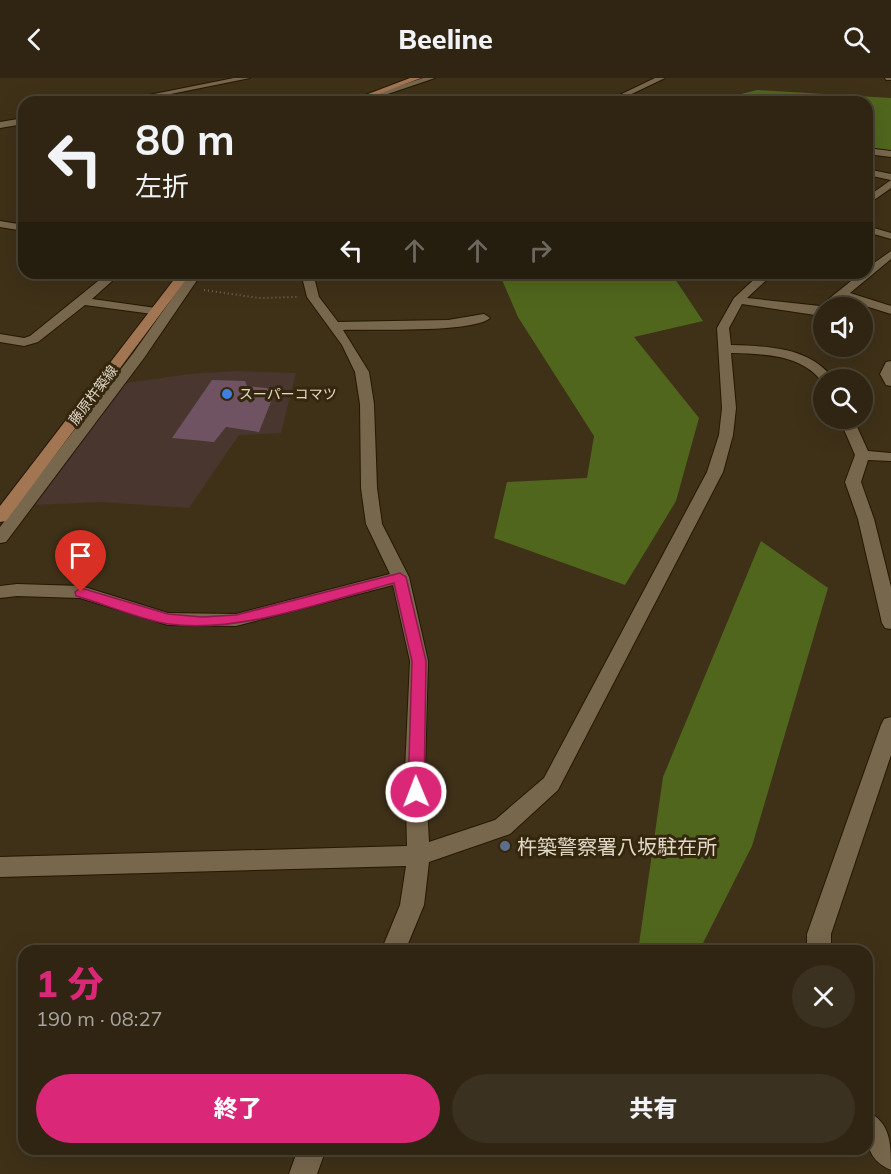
<!DOCTYPE html>
<html lang="ja">
<meta charset="utf-8">
<style>
:root{--surface:#2f2512;--page:#3b3120;--text:#f1f3f6;--muted:#a7a59f;--line:#4a4232;--accent:#db2777}
body{margin:0;font-family:Mulish,"Noto Sans JP",sans-serif;background:var(--page);color:var(--text);height:100vh;display:flex;flex-direction:column;font-size:22px;white-space:nowrap}
*{box-sizing:border-box;margin:0}
p{font-size:20px;color:var(--muted)}
.icon{flex:none;width:33px;height:33px;fill:none;stroke:currentColor;stroke-width:2;stroke-linecap:round;stroke-linejoin:round}
.map{position:relative;flex:1;overflow:hidden}
.sheet{position:absolute;left:18px;top:867px;width:855px;height:210px;display:flex;flex-direction:column;background:var(--surface);border-radius:18px;box-shadow:0 6px 24px #0002,0 0 0 2px var(--line)}
.sheet>*{flex:none}
.guide{position:absolute;left:18px;top:18px;width:855px;height:183px;border-radius:18px;box-shadow:0 6px 24px #0002,0 0 0 2px var(--line);background:#2f2512;color:var(--text);overflow:hidden}
.tools{position:absolute;left:813px;top:219px;display:grid;gap:12px}
.tools a{display:grid;place-items:center;width:60px;height:60px;border-radius:50%;background:var(--surface);box-shadow:0 6px 24px #0002,0 0 0 2px var(--line);font-size:30px}
.pin{position:absolute;display:grid;place-items:center;width:51px;height:51px;color:#fff;margin:-62px -26px;border-radius:50% 50% 50% 0;rotate:-45deg;box-shadow:0 0 6px #0007}
.pin .icon{rotate:45deg}
.me{position:absolute;width:66px;margin:-33px;rotate:359deg;stroke-linejoin:round;filter:drop-shadow(0 0 4px #0008)}
.turn{display:flex;align-items:center;gap:21px;height:126px;padding:0 18px;font-size:27px}
.turn .icon{width:78px;height:78px;stroke-width:2.5}
.turn b{display:block;font-size:42px;line-height:51px}
.lanes{display:flex;align-items:center;height:57px;padding:0 18px;background:#0003;justify-content:center;gap:30px;direction:ltr}
.lanes .off{opacity:.35}
.round{display:grid;place-items:center;flex:none;width:63px;height:63px;border-radius:32px;background:var(--page)}
.summary{display:flex;align-items:center;justify-content:space-between;height:102px;padding:0 18px}
h1{font-size:36px;font-weight:800;line-height:45px;color:var(--accent)}
.cta{display:flex;gap:12px;margin-top:auto;padding:12px 18px}
.cta a{flex:1;height:69px;border-radius:36px;background:var(--accent);color:#fff;font-size:24px;font-weight:800;line-height:69px;text-align:center}
.cta a+a{background:var(--page);color:var(--text)}
header{display:flex;justify-content:space-between;align-items:center;height:78px;padding:0 18px;background:var(--surface);font-size:27px;font-weight:800}
.map>svg:first-child{display:block}
.commercial{fill:#49362f}
.green{fill:#50661d}
.building{fill:#705362}
.lines{fill:none;stroke-linecap:round;stroke-linejoin:round}
.minor-casing{stroke:#261801;stroke-width:2}
.major-casing{stroke:#261801;stroke-width:2}
.path{stroke:#756853;stroke-width:2;stroke-dasharray:1 3;stroke-linecap:butt}
.minor{fill:#77674c;fill-rule:evenodd}
.major{fill:#a27553;fill-rule:evenodd}
.route{fill:#db2777;stroke:#8e194d;stroke-width:1.5}
.shop-dot{fill:#3f7fe0;stroke:#35270d;stroke-width:2}
.service-dot{fill:#5c6f8a;stroke:#35270d;stroke-width:2}
.labels{text-anchor:middle;dominant-baseline:central;stroke-width:6;stroke-linejoin:round;paint-order:stroke}
.far-poi-label{font-size:14px;fill:#e2d9ca;stroke:#35270d;text-anchor:start}
.far-street-label{font-size:14px;fill:#e2d9ca;stroke:#35270d}
.near-poi-label{font-size:20px;fill:#e2d9ca;stroke:#35270d;text-anchor:start}
</style>
<header><svg class="icon" aria-label="back" viewBox="0 0 24 24"><path d="M15 5l-7 7 7 7"/></svg>Beeline<svg class="icon" aria-label="search" viewBox="0 0 24 24"><circle cx="10" cy="10" r="6"/><path d="M15 15l6 6"/></svg></header>
<div class="map">
<svg width="891" height="1096" viewBox="0 0 891 1096">
<rect width="100%" height="100%" fill="#3f3118"/>
<!-- commercial -->
<path class="commercial" d="M234,293L296,295L281,355L239,357L189,430L100,424L34,427L119,306L190,296Z"/>
<!-- green -->
<path class="green" d="M757,12L891,20V74L867,71V24H710Z
M499,195H671L703,243L634,259L699,340L676,423L625,507L494,460L507,404L587,400L594,358L518,239Z
M761,463L828,510L752,768L699,873H638L663,699Z"/>
<!-- building -->
<path class="building" d="M212,302L245,303L247,308L276,311L259,354L226,349L214,364L172,360Z"/>
<g class="lines">
<!-- minor casing -->
<g class="minor-casing">
<path id="minor" d="M234,0H250L131,24H114Z
M423,0H435L364,24H352Z
M655,0H665L615,24H605Z
M885,0H891V2H886Z
M24,40V46L0,50V44Z
M867,70L891,73V79L867,76Z
M867,91L891,96V102L867,97Z
M891,102V110L867,127V119Z
M0,143L24,147V153L0,149Z
M867,148L891,155V161L867,154Z
M891,173V181L850,215L891,228V236L843,221L833,230H824V235L815,237L742,226L729,250L731,267C768,268 811,269 834,302H824L823,305C802,276 765,276 731,275L736,330L733,357L723,394L558,712L510,756L429,784L424,827L405,873H381L400,827L406,788L0,799V779L407,768L405,692L410,583L393,507L236,548L168,547L80,520L17,518L0,520V508L17,506L81,508L168,535L236,536L390,496L366,446L361,410L360,326L355,294L342,267L307,219L301,195H313L319,219L338,244L448,242L484,236L490,240C474,255 370,251 343,252L369,294L374,326L377,410L382,446L409,499L428,583L425,692L429,764L495,742L544,700L707,394L719,357L722,330L717,250L734,220L761,195H774L747,220L820,228L861,195H867V190Z
M108,195H121L92,221L156,230L160,231V237L85,227L38,264L24,268L0,264V256L24,260L30,258Z
M190,195H202L144,280L6,464L0,465V449L134,274Z
M891,283V308L886,307L880,296L886,284Z
M839,340H853L868,373L891,375V383L868,382L861,404L874,441L891,509V551L885,550L882,545L858,441L845,404L855,377Z
M891,639V677L831,856V873H807V856L881,647L884,641Z
M867,1033C891,1045 891,1066 891,1092C863,1080 867,1059 867,1033Z
M298,1071H326L317,1096H289Z"/>
</g>
<!-- major casing -->
<g class="major-casing">
<path id="major" d="M410,0H421L358,24H347Z
M179,195H191L6,443L0,444V428Z"/>
</g>
<!-- path -->
<path class="path" d="M204,212L259,220L297,219"/>
<!-- minor -->
<use href="#minor" class="minor"/>
<!-- major -->
<use href="#major" class="major"/>
</g>
<!-- route -->
<path class="route" d="M400,495L406,499L426,583L424,714L421,718L416,720L410,718L408,714L412,583L394,505C326,523 239,556 169,546C141,542 105,526 76,518L75,514L81,510L168,536L202,539L236,537Z"/>
<!-- markers -->
<circle class="shop-dot" cx="227" cy="316" r="6"/>
<circle class="service-dot" cx="505" cy="768" r="6"/>
<g class="labels">
<!-- far-poi labels -->
<g class="far-poi-label">
<text x="239" y="316">スーパーコマツ</text>
</g>
<!-- far-street labels -->
<g class="far-street-label">
<text transform="translate(93 317) rotate(-53)">藤原杵築線</text>
</g>
<!-- near-poi labels -->
<g class="near-poi-label">
<text x="517" y="768">杵築警察署八坂駐在所</text>
</g>
</g>
</svg>
<div class="tools">
<a><svg class="icon" aria-label="sound" viewBox="0 0 24 24"><path d="M4 9h4l5-4v14l-5-4H4zM17 9q2 3 0 6"/></svg></a>
<a><svg class="icon" aria-label="search" viewBox="0 0 24 24"><circle cx="10" cy="10" r="6"/><path d="M15 15l6 6"/></svg></a>
</div>
<div class="pin" style="left:81px;top:514px;background:#d93025"><svg class="icon" aria-label="arrive" viewBox="0 0 24 24"><path d="M6 21V4h12l-3 4 3 4H6"/></svg></div>
<svg class="me" style="left:416px;top:714px" viewBox="-20 -20 40 40"><circle r="17" fill="#db2777" stroke="#fff" stroke-width="3"/><path d="M0-11L8 9 0 5-8 9z" fill="#fff"/></svg>
<div class="guide">
<div class="turn"><svg class="icon" aria-label="left" viewBox="0 0 24 24"><path d="M17 20v-9H6M10 6l-5 5 5 5"/></svg><div><b>80 m</b>左折</div></div>
<div class="lanes"><svg class="icon" aria-label="left" viewBox="0 0 24 24"><path d="M17 20v-9H6M10 6l-5 5 5 5"/></svg><svg class="icon off" aria-label="ahead" viewBox="0 0 24 24"><path d="M12 20V5M6 11l6-6 6 6"/></svg><svg class="icon off" aria-label="ahead" viewBox="0 0 24 24"><path d="M12 20V5M6 11l6-6 6 6"/></svg><svg class="icon off" aria-label="right" viewBox="0 0 24 24"><path d="M7 20v-9h11M14 6l5 5-5 5"/></svg></div>
</div>
<section class="sheet">
<div class="summary"><div><h1>1 分</h1><p>190 m · 08:27</p></div><a class="round"><svg class="icon" aria-label="close" viewBox="0 0 24 24"><path d="M6 6l12 12M18 6L6 18"/></svg></a></div>
<div class="cta"><a>終了</a><a>共有</a></div>
</section>
</div>
